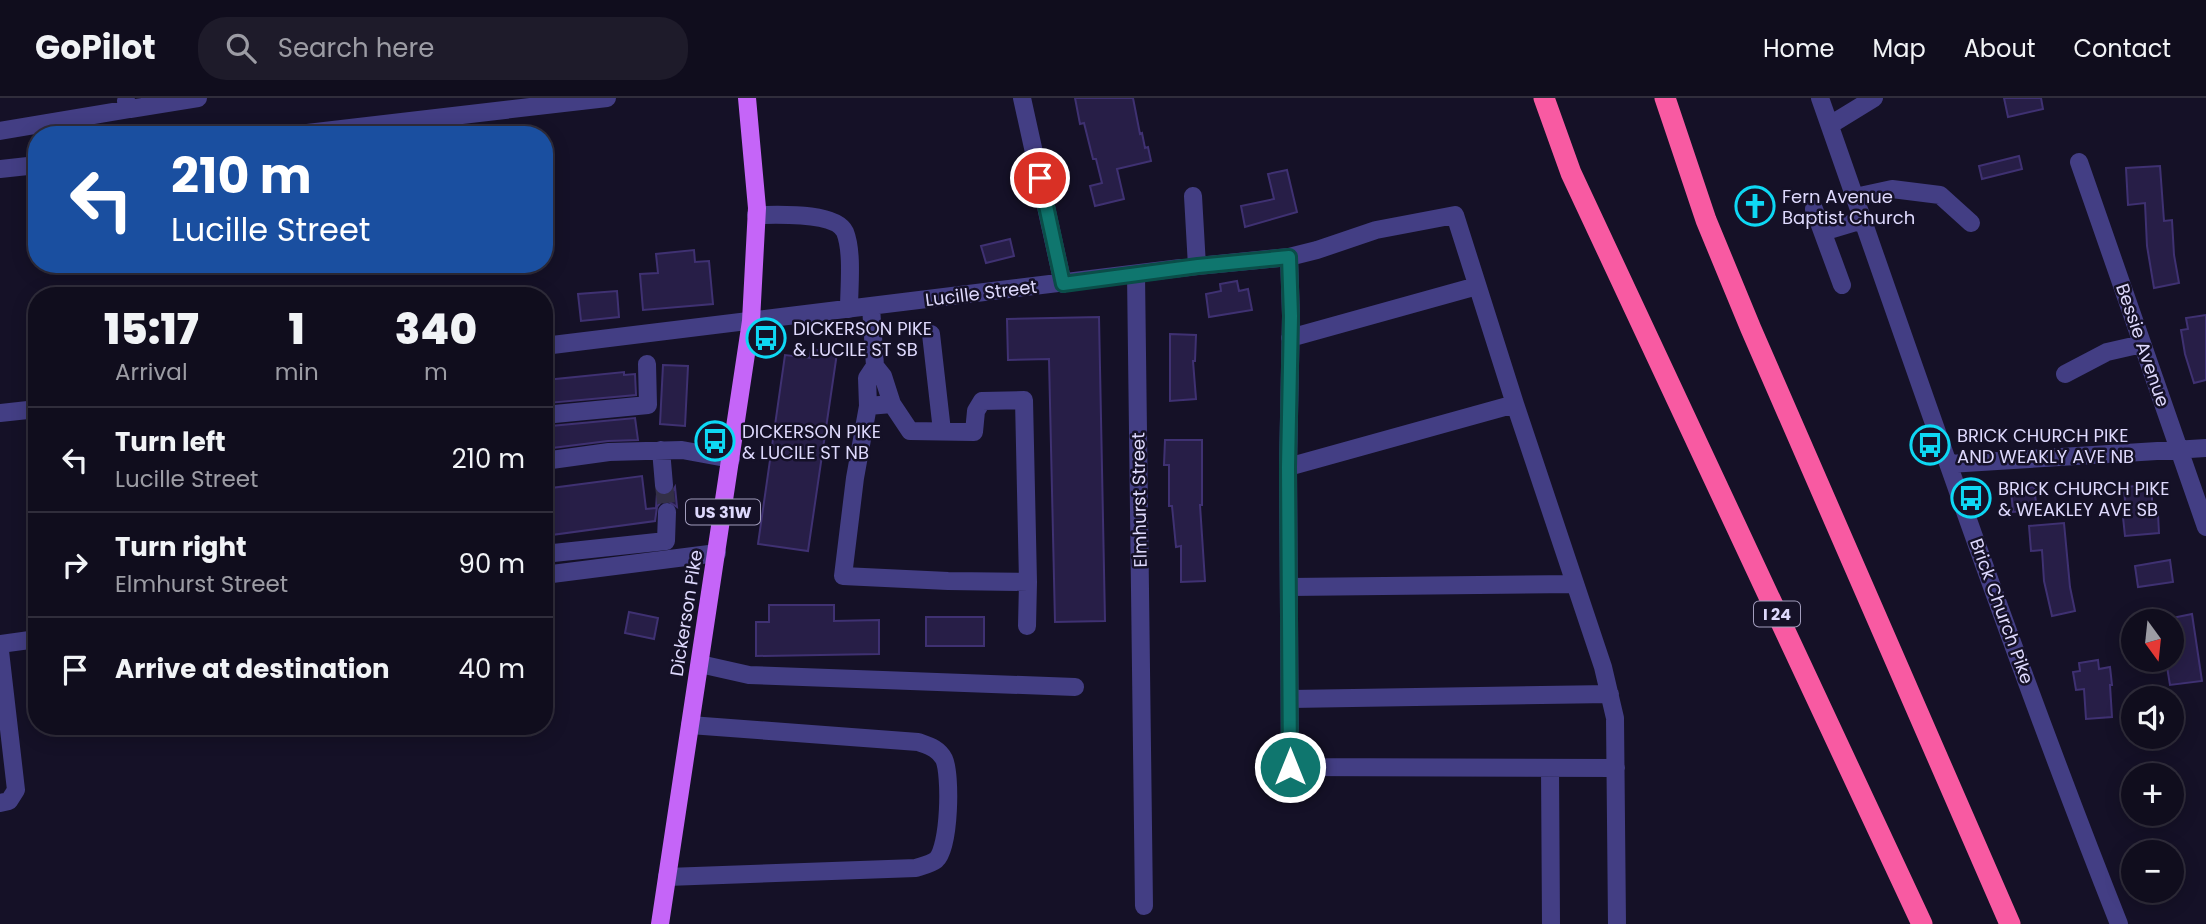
<!DOCTYPE html>
<meta charset="utf-8">
<style>
:root{--surface:#100d1d;--page:#1e1b2a;--text:#f1f3f6;--muted:#9c9ca4;--line:#302d3b}
body{margin:0;font-family:Poppins,sans-serif;background:var(--page);color:var(--text);height:100vh;display:flex;flex-direction:column;font-size:26px;white-space:nowrap}
*{box-sizing:border-box;margin:0}
p{font-size:23px;color:var(--muted)}
.icon{flex:none;width:38px;height:38px;fill:none;stroke:currentColor;stroke-width:2;stroke-linecap:round;stroke-linejoin:round}
.map{position:relative;flex:1;overflow:hidden}
.side{position:absolute;left:28px;top:189px;width:525px;height:448px;display:flex;flex-direction:column;background:var(--surface);border-radius:28px;box-shadow:0 4px 18px #0003,0 0 0 2px var(--line)}
.side>*{flex:none}
.guide{position:absolute;left:28px;top:28px;width:525px;height:147px;border-radius:28px;box-shadow:0 4px 18px #0003,0 0 0 2px var(--line);background:#1a4fa0;color:#fff;overflow:hidden}
.needle{width:46px;rotate:165deg}
.controls{position:absolute;left:2121px;top:511px;display:grid;gap:14px}
.controls a{display:grid;place-items:center;width:63px;height:63px;border-radius:50%;background:var(--surface);box-shadow:0 4px 18px #0003,0 0 0 2px var(--line);font-size:35px}
.pin{position:absolute;display:grid;place-items:center;width:60px;height:60px;color:#fff;margin:-30px;border:4px solid #fff;border-radius:50%;box-shadow:0 2px 7px #0007}
.me{position:absolute;width:77px;margin:-38px;rotate:0deg;stroke-linejoin:round;filter:drop-shadow(0 0 5px #0008)}
.turn{display:flex;align-items:center;gap:24px;height:147px;padding:0 28px;font-size:32px}
.turn .icon{width:91px;height:91px;stroke-width:2.5}
.turn b{display:block;font-size:49px;line-height:60px}
.eta{display:flex;justify-content:space-evenly;align-items:center;height:119px;text-align:center}
.eta b{font-size:42px;font-weight:800;line-height:49px}
ul{padding:0;list-style:none}
li{display:flex;align-items:center;gap:21px;height:105px;padding:0 28px;border-top:2px solid var(--line)}
li div{flex:1}
li b{display:block;font-size:26px}
li em{font-style:normal}
header{display:flex;align-items:center;gap:42px;box-sizing:border-box;height:98px;padding:0 35px;background:var(--surface);border-bottom:2px solid var(--line)}
header strong{font-size:33px}
nav{display:flex;gap:38px;margin-inline-start:auto;font-size:24px}
.search{width:490px;height:63px;background:var(--page);display:flex;align-items:center;gap:18px;box-sizing:border-box;padding:0 24px;border-radius:28px;color:var(--muted);font-size:26px}
.map>svg:first-child{display:block}
.building{fill:#271e47;stroke:#3f3172;stroke-width:2}
.lines{fill:none;stroke-linecap:round;stroke-linejoin:round}
.minor-tunnel{stroke:#332f47;stroke-width:18;stroke-dasharray:18 9;stroke-linecap:butt}
.minor{stroke:#433e84;stroke-width:18}
.major{stroke:#c565f8;stroke-width:18}
.highway{stroke:#f85aa2;stroke-width:21}
.route-casing{stroke:#0a4d48;stroke-width:18}
.route{stroke:#0f766e;stroke-width:12}
.labels{text-anchor:middle;dominant-baseline:central;stroke-width:5;stroke-linejoin:round;paint-order:stroke}
.shield{fill:#151127;stroke:#a29dbd;stroke-width:2}
.shield-label{font-size:16px;font-weight:bold;fill:#ded9fd}
.poi-label{font-size:18px;fill:#ded9fd;stroke:#151127;text-anchor:start}
.street-label{font-size:18px;fill:#ded9fd;stroke:#151127}
</style>
<header>
<strong>GoPilot</strong>
<div class="search"><svg class="icon" aria-label="search" viewBox="0 0 24 24"><circle cx="10" cy="10" r="6"/><path d="M15 15l6 6"/></svg>Search here</div>
<nav><a>Home</a><a>Map</a><a>About</a><a>Contact</a></nav>
</header>
<div class="map">
<svg width="2206" height="826" viewBox="0 0 2206 826">
<rect width="100%" height="100%" fill="#151127"/>
<!-- building -->
<path class="building" d="M1075,0H1133L1140,36L1142,35L1145,50L1148,49L1151,63L1117,71L1124,101L1095,108L1090,88L1102,85L1096,61H1093L1084,25L1080,26Z
M2004,0H2041L2043,11L2008,19Z
M2019,58L2022,71L1982,81L1979,68Z
M2160,68L2164,123L2172,122L2174,157L2179,185L2154,190L2147,148L2145,105L2128,107L2126,70Z
M1287,72L1297,114L1245,129L1241,108L1274,101L1268,76Z
M1010,141L1014,158L986,165L981,148Z
M694,152L695,164L709,163L713,206L643,212L640,176L658,175L656,156Z
M1237,183L1239,193L1248,191L1252,212L1209,219L1206,196L1221,193L1220,186Z
M617,193L619,219L581,223L578,196Z
M2206,217V282L2194,285L2185,256L2181,232L2188,231L2186,220Z
M1099,219L1105,523L1055,524L1049,261L1008,262L1007,221Z
M1170,236L1196,237L1195,263H1193L1196,301L1170,303Z
M811,251L837,255L808,453L758,446L785,257L810,260Z
M663,267L688,268L685,328L660,326Z
M624,274V277L635,276L636,297L548,305L546,282Z
M635,320L638,342L608,343L544,351V330H551V328Z
M1165,342H1202V407H1200L1205,483L1181,484V448L1176,449L1172,408H1169V367H1164Z
M642,378L646,411L656,410L657,395L666,398L671,396L675,389L677,409L668,403L661,404L657,409L655,423L544,438V391Z
M2151,387L2153,416H2158L2159,435L2125,438L2123,419L2126,418L2124,389Z
M2034,389L2037,412L2013,414L2011,392Z
M2064,425L2070,489L2075,513L2052,518L2044,483L2042,452L2031,453L2029,428Z
M2170,462L2173,484L2138,489L2135,468Z
M769,507H834V523L879,522V556L756,558V524H769Z
M629,514L658,520L654,541L625,535Z
M2192,516L2202,583L2170,587L2166,563L2172,562V520Z
M926,519H984V548H926Z
M2098,562L2099,571L2110,569L2112,587H2110L2112,619L2086,621L2084,591L2076,592L2073,574L2080,573L2079,565Z"/>
<g class="lines">
<!-- minor-tunnel -->
<path class="minor-tunnel" d="M664,387L667,414"/>
<!-- minor -->
<path class="minor" d="M1022,0L1063,186
M1820,0C1917,276 2011,554 2119,826
M126,3L130,11L198,0
M1830,27L1874,0
M0,33L130,11
M290,37L607,0
M2079,64L2206,429
M0,71L37,67
M1193,98L1197,168
M1855,99L1892,91L1940,97L1971,125
M1814,111L1842,187
M756,117C776,117 835,113 845,134C853,154 849,190 849,211
M1823,134L1863,122
M1289,159L1291,218L1288,369L1290,669L1616,670
M1136,176L1144,808
M871,209L875,268L883,278L892,306
M931,236L942,333
M1290,240L1477,188
M544,248L1197,168L1289,159L1317,152L1376,132L1455,117L1515,306L1603,569L1615,620L1617,826
M2065,276L2107,254L2142,246
M868,308L892,306L910,333L974,334L976,313L982,303L1024,302L1028,484L948,483L843,478L855,380L868,308L867,280L875,268
M0,315L37,311
M544,317L648,307L647,266
M661,352L664,387
M544,363L609,354L682,352L731,361
M1949,366L2206,350
M1288,369L1515,306
M544,456L666,443L667,414
M544,477L717,455
M1289,489L1575,486
M1027,528L1028,484
M0,546L37,541
M0,553L16,692L9,703L0,705
M700,566L749,577L1075,589
M1290,601L1610,596
M1550,670L1551,826
M667,779L916,770C922,768 931,766 936,762C950,749 951,676 944,661C938,650 929,648 918,644L690,627"/>
<!-- major -->
<path class="major" d="M660,826L751,223L757,110L747,0"/>
<!-- highway -->
<path class="highway" d="M1544,0L1571,75L1922,826
M1665,0L1706,122L1751,231L2010,826"/>
</g>
<g class="lines">
<!-- route casing -->
<g class="route-casing">
<path id="route" d="M1040,80L1063,186L1198,168L1289,159L1291,218L1288,369L1290,669"/>
</g>
<!-- route -->
<use href="#route" class="route"/>
</g>
<!-- icons -->
<defs>
<g id="church-ring" transform="scale(2.0125)"><circle r="9.5" fill="#151127" stroke="#0ed8f4" stroke-width="1.5"/><path d="M-1.2-6h2.4v3.5h3.3v2.4h-3.3V6h-2.4V-.1h-3.3v-2.4h3.3Z" fill="#0ed8f4"/></g>
<g id="bus-ring" transform="scale(2.0125)"><circle r="9.5" fill="#151127" stroke="#0ed8f4" stroke-width="1.5"/><path d="M-5-6H5V4H4V6H2V4H-2V6H-4V4H-5ZM-3.5-4V0h7V-4ZM-3.5 1.2v1.5H-2V1.2ZM2 1.2v1.5H3.5V1.2Z" fill="#0ed8f4"/></g>
</defs>
<g fill-rule="evenodd">
<use href="#church-ring" x="1755" y="108"/>
<use href="#bus-ring" x="766" y="240"/>
<use href="#bus-ring" x="715" y="343"/>
<use href="#bus-ring" x="1930" y="347"/>
<use href="#bus-ring" x="1971" y="400"/>
</g>
<g class="labels">
<!-- shield labels -->
<g class="shield">
<rect x="686" y="401.5" width="74" height="25" rx="5"/>
<rect x="1754" y="503.5" width="46" height="25" rx="5"/>
</g>
<g class="shield-label">
<text x="723" y="414">US 31W</text>
<text x="1777" y="516">I 24</text>
</g>
<!-- poi labels -->
<g class="poi-label">
<text x="1782" y="98">Fern Avenue<tspan x="1782" dy="21">Baptist Church</tspan></text>
<text x="793" y="230">DICKERSON PIKE<tspan x="793" dy="21">&amp; LUCILE ST SB</tspan></text>
<text x="742" y="333">DICKERSON PIKE<tspan x="742" dy="21">&amp; LUCILE ST NB</tspan></text>
<text x="1957" y="337">BRICK CHURCH PIKE<tspan x="1957" dy="21">AND WEAKLY AVE NB</tspan></text>
<text x="1998" y="390">BRICK CHURCH PIKE<tspan x="1998" dy="21">&amp; WEAKLEY AVE SB</tspan></text>
</g>
<!-- street labels -->
<g class="street-label">
<text transform="translate(981 195) rotate(-7)">Lucille Street</text>
<text transform="translate(2143 247) rotate(71)">Bessie Avenue</text>
<text transform="translate(1139 402) rotate(-91)">Elmhurst Street</text>
<text transform="translate(2002 513) rotate(70)">Brick Church Pike</text>
<text transform="translate(686 515) rotate(-81)">Dickerson Pike</text>
</g>
</g>
</svg>
<div class="controls">
<a><svg class="needle" viewBox="-14 -14 28 28"><path d="M0-13l5 13h-10z" fill="#e53935"/><path d="M0 13l5-13h-10z" fill="#9c9ca4"/></svg></a>
<a><svg class="icon" aria-label="sound" viewBox="0 0 24 24"><path d="M4 9h4l5-4v14l-5-4H4zM17 9q2 3 0 6"/></svg></a>
<a>+</a>
<a>−</a>
</div>
<div class="pin" style="left:1040px;top:80px;background:#d93025"><svg class="icon" aria-label="arrive" viewBox="0 0 24 24"><path d="M6 21V4h12l-3 4 3 4H6"/></svg></div>
<svg class="me" style="left:1290px;top:669px" viewBox="-20 -20 40 40"><circle r="17" fill="#0f766e" stroke="#fff" stroke-width="3"/><path d="M0-11L8 9 0 5-8 9z" fill="#fff"/></svg>
<div class="guide">
<div class="turn"><svg class="icon" aria-label="left" viewBox="0 0 24 24"><path d="M17 20v-9H6M10 6l-5 5 5 5"/></svg><div><b>210 m</b>Lucille Street</div></div>
</div>
<section class="side">
<div class="eta">
<div><b>15:17</b><p>Arrival</p></div>
<div><b>1</b><p>min</p></div>
<div><b>340</b><p>m</p></div>
</div>
<ul>
<li><svg class="icon" aria-label="left" viewBox="0 0 24 24"><path d="M17 20v-9H6M10 6l-5 5 5 5"/></svg><div><b>Turn left</b><p>Lucille Street</p></div><em>210 m</em></li>
<li><svg class="icon" aria-label="right" viewBox="0 0 24 24"><path d="M7 20v-9h11M14 6l5 5-5 5"/></svg><div><b>Turn right</b><p>Elmhurst Street</p></div><em>90 m</em></li>
<li><svg class="icon" aria-label="arrive" viewBox="0 0 24 24"><path d="M6 21V4h12l-3 4 3 4H6"/></svg><div><b>Arrive at destination</b></div><em>40 m</em></li>
</ul>
</section>
</div>
